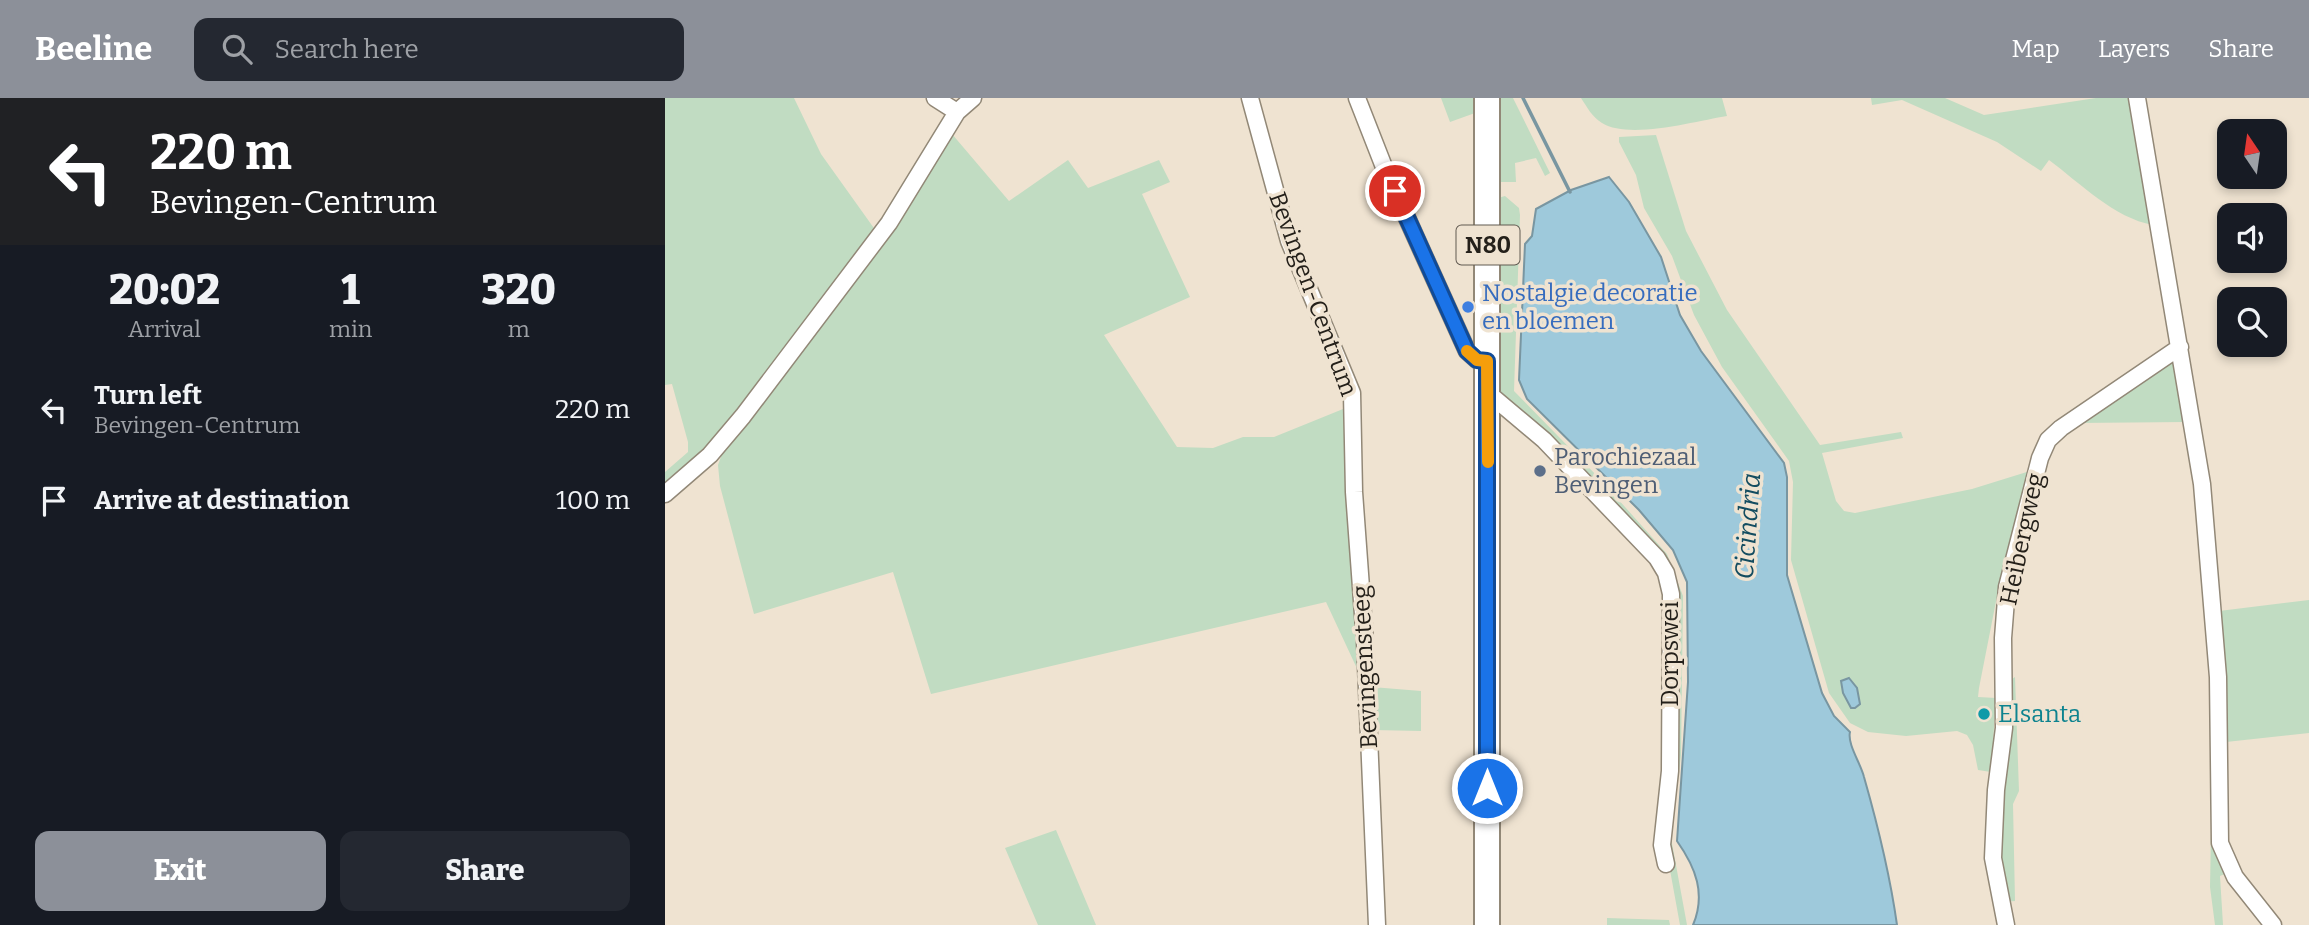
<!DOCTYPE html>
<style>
:root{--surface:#171b24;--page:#242831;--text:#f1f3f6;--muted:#9ea1a6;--accent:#8c9099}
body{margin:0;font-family:Bitter,serif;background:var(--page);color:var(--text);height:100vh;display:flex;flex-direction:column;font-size:26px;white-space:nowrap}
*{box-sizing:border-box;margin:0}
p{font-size:23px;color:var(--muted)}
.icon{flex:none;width:38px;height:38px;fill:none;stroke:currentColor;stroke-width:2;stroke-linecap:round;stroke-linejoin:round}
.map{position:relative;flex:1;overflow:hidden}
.sheet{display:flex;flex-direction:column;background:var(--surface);width:665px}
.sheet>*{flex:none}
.top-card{background:#202124;color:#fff;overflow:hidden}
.needle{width:46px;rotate:347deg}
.fabs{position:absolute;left:1552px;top:21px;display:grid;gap:14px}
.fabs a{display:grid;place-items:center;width:70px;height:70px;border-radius:14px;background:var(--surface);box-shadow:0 4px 10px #0003;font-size:35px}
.pin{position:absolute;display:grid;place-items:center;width:60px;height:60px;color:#fff;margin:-30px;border:4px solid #fff;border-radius:50%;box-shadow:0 2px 7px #0007}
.me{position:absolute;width:77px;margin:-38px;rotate:0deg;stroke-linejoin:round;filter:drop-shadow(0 0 5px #0008)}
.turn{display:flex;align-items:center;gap:24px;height:147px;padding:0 35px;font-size:32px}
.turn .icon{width:91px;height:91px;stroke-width:2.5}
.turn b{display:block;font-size:49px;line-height:60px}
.eta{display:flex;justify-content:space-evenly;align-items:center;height:119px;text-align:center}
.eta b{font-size:42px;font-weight:800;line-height:49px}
.button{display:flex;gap:14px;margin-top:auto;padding:14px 35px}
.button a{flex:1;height:80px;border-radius:14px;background:var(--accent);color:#fff;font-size:28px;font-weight:800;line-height:80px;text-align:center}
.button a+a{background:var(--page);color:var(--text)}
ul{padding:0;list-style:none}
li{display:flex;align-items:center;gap:21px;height:91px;padding:0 35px}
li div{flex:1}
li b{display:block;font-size:26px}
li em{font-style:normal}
header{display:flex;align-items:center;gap:42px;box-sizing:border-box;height:98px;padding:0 35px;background:var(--accent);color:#fff}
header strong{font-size:33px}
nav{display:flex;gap:38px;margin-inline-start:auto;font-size:24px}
.search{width:490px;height:63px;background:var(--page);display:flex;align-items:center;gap:18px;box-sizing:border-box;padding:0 24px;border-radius:14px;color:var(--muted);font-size:26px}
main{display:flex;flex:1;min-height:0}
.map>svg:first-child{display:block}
.green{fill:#c1dcc2}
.water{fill:#9ec9db;stroke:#7996a1;stroke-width:2}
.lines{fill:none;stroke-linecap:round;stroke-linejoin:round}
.stream{stroke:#7996a1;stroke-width:3.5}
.street-casing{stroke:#928877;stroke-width:19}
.primary-casing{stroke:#928877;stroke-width:28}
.street{stroke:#fff;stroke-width:16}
.primary{stroke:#fff;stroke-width:24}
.route-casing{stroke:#114b97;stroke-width:18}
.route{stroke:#1a73e8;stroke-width:12}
.slow{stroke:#f59e0b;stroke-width:12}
.shop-dot{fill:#3f7fe0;stroke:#efe3d1;stroke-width:2.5}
.service-dot{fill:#5c6f8a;stroke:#efe3d1;stroke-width:2.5}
.culture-dot{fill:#0f9aa8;stroke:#efe3d1;stroke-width:2.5}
.labels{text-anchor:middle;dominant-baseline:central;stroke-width:7;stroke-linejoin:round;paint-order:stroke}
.shield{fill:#efe3d1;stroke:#615a51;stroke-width:2}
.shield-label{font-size:23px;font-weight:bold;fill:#24201a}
.shop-label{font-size:24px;fill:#366cbe;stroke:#efe3d1;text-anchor:start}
.street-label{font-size:24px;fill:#24201a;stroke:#efe3d1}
.service-label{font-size:24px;fill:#4e5e75;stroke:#efe3d1;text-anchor:start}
.culture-label{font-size:24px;fill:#0d838f;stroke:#efe3d1;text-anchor:start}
.water-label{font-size:26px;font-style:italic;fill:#134c60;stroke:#efe3d1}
</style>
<header>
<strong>Beeline</strong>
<div class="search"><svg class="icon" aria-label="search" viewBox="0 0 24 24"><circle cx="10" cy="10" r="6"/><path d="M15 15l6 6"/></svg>Search here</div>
<nav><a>Map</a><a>Layers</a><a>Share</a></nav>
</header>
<main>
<section class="sheet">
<div class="top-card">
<div class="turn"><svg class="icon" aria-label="left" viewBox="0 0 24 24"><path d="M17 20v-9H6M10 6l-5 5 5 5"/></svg><div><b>220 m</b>Bevingen-Centrum</div></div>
</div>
<div class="eta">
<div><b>20:02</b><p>Arrival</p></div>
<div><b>1</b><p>min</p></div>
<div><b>320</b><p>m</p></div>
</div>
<ul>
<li><svg class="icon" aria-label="left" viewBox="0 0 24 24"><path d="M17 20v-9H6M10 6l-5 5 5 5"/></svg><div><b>Turn left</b><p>Bevingen-Centrum</p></div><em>220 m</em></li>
<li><svg class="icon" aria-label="arrive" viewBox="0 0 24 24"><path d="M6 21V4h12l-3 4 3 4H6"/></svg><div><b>Arrive at destination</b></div><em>100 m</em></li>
</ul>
<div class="button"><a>Exit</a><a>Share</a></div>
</section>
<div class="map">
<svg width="1644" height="827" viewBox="0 0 1644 827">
<rect width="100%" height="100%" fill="#efe3d1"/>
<!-- green -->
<path class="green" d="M0,0H129L156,56L211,133L61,330L0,390V374L23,354V344L7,286L0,287Z
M776,0H810V15L785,24Z
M832,0H848L885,75L880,78L871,60L850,65L851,84H836L832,80Z
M916,0H1057L1062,18C1031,23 964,42 937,25C927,19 922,9 916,0Z
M1206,0H1280L1319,17L1431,0H1468L1488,127C1449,120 1415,85 1384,62L1376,73L1332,44L1237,2L1207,7Z
M287,36L344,103L403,62L423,90L494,62L505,84L477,96L525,199L439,237L512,349L548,350L578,339H609L683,309L695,577L661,504L266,596L228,474L89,516L55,388L53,367L58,353Z
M991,37L1021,133L1062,212L1155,347L1236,334L1238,340L1157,355L1171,403L1179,413L1190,415L1307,391L1365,373L1335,483L1314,590L1313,599L1331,600L1326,674L1313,672L1308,647L1302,637L1292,633L1241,638L1203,634L1185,625L1164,595L1126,462L1128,384L1124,363L1057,269L1029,217L1007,158L979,110L971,77L954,44V39Z
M840,98L854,110L855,117L849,293L935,381L1002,456L1018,498L1016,657L1006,740L1022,827H1015L999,739L1007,482L926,383L832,292L833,100Z
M1509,259L1521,324L1411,325Z
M1644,502V635L1561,644L1554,513Z
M1350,579L1354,693L1348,706L1350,803L1338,804L1332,763L1343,584Z
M707,589L756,593V633L708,632Z
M1547,679L1562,775L1555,778L1558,827H1550L1545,789Z
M391,732L431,827H373L340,750Z
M942,820L1004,822L1005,827H942Z"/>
<!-- water -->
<path class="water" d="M944,79L964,104L996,159L1015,217L1036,253L1119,365L1122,379V477L1157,595L1169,618L1185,634C1182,646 1196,666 1199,679C1213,728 1225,777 1232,827H1028C1041,796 1031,770 1012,743L1023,584L1022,484L1008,452L974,412L862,301L854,282L860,146L867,138L871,111L906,92Z
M1184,580L1192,590L1195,606L1190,610H1186L1178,595L1176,583Z"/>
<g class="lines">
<!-- stream -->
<path class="stream" d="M858,0L905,94"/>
<!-- street casing -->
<g class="street-casing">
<path id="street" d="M270,0L292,14
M585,0L624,143L687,295L689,394L700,544L712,827
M692,0L719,69L802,253L812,262L822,263
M1472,0L1537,386L1553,579L1555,745L1570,779L1608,827
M822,294L879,342L992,460L1001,475L1006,496L1005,673L997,747L1001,766
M0,396L45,357L78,318L224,125L292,14L308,0
M1341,827L1328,760L1331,692L1339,630L1338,540L1342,489L1375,360L1383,342L1396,330L1515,249"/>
</g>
<!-- primary casing -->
<g class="primary-casing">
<path id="primary" d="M822,827V0"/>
</g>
<!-- street -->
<use href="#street" class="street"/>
<!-- primary -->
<use href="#primary" class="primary"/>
</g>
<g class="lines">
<!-- route casing -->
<g class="route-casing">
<path id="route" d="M730,93L802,253L812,262L822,263V690"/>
</g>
<!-- route -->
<use href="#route" class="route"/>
<!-- slow -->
<path class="slow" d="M802,253L812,262L822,263L823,364"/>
</g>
<!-- markers -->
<circle class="shop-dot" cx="803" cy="209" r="7"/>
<circle class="service-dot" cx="875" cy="373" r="7"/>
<circle class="culture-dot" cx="1319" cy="616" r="7"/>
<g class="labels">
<!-- shield labels -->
<rect class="shield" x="791.5" y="127.5" width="63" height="39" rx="5"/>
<g class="shield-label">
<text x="823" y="147">N80</text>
</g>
<!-- shop labels -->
<g class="shop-label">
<text x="817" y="195">Nostalgie decoratie<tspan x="817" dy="28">en bloemen</tspan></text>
</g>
<!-- street labels -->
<g class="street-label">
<text transform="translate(648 196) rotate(70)">Bevingen-Centrum</text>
<text transform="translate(1357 441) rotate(-78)">Heibergweg</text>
<text transform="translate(1005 556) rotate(-90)">Dorpswei</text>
<text transform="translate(700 569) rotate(-93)">Bevingensteeg</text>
</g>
<!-- service labels -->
<g class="service-label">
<text x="889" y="359">Parochiezaal<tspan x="889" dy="28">Bevingen</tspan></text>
</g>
<!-- culture labels -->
<g class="culture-label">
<text x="1333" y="616">Elsanta</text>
</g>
<!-- water labels -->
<g class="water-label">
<text transform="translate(1083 428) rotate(-86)">Cicindria</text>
</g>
</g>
</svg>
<div class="fabs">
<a><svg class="needle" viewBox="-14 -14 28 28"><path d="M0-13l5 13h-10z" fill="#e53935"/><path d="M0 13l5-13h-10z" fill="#9ea1a6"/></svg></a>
<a><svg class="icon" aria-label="sound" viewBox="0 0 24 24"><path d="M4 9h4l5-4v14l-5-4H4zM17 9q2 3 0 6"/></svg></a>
<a><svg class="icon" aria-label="search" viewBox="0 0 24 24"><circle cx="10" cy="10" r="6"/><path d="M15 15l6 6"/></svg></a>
</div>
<div class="pin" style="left:730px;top:93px;background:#d93025"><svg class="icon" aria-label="arrive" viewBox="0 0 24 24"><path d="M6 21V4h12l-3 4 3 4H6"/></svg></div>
<svg class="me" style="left:822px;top:690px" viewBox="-20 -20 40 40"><circle r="17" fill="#1a73e8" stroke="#fff" stroke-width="3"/><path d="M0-11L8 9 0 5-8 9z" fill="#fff"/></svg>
</div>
</main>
